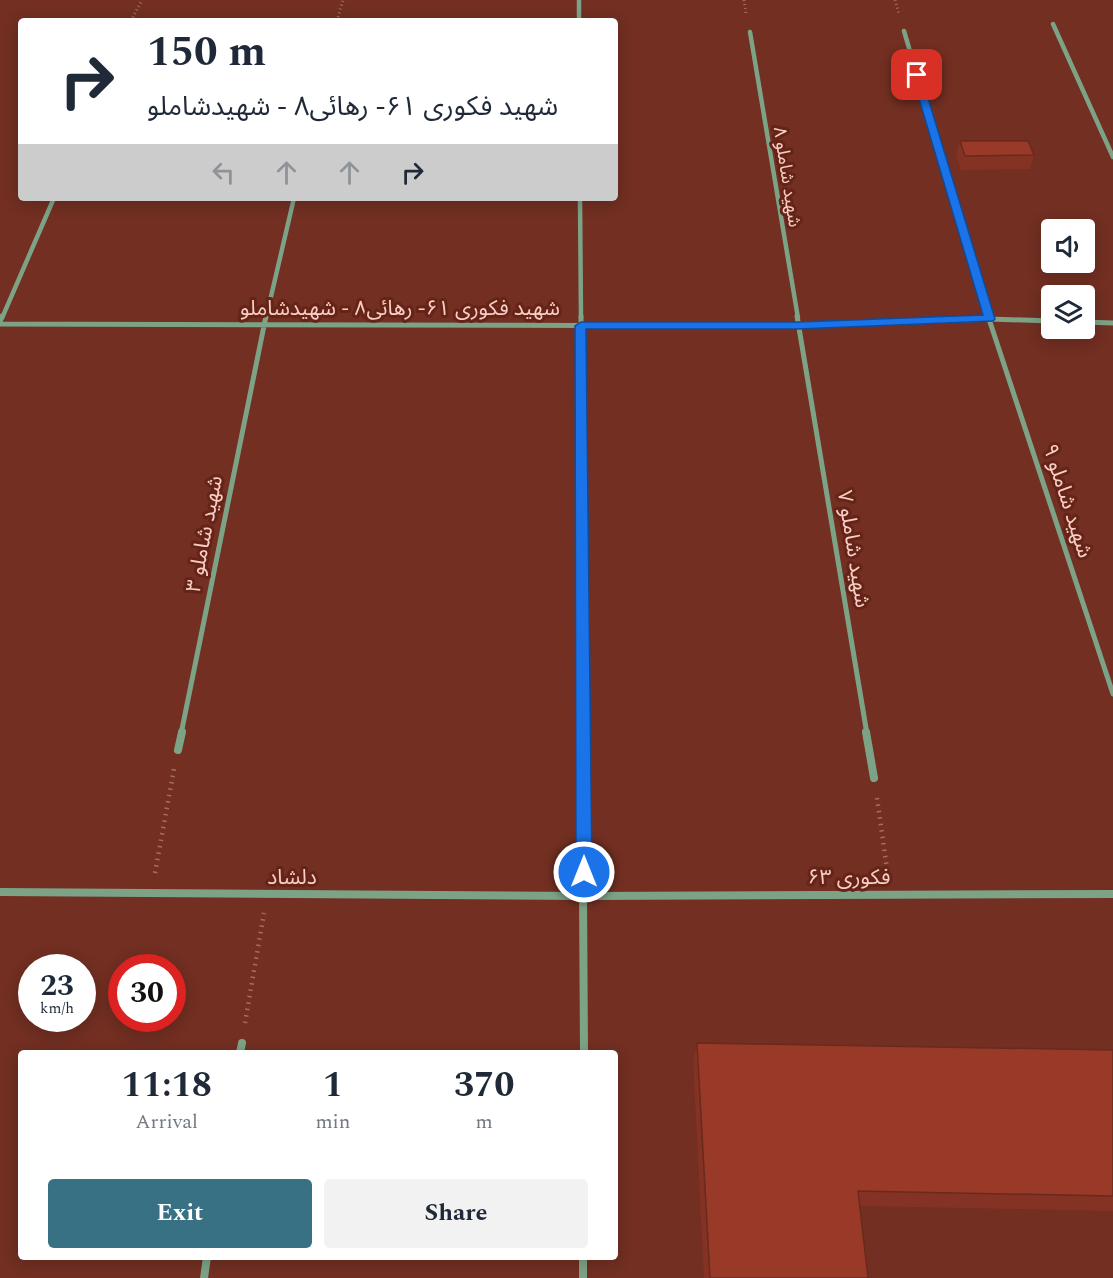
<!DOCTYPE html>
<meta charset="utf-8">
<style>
:root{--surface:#fff;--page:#f2f2f3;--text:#1f2937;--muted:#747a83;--accent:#387183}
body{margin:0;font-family:Spectral,"Noto Sans Arabic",serif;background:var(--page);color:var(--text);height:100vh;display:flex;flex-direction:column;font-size:22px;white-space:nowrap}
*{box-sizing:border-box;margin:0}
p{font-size:20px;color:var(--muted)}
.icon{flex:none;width:33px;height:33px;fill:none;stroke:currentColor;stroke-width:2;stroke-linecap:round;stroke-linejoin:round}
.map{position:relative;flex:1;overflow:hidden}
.side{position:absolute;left:18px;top:1050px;width:600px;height:210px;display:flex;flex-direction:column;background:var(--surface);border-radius:6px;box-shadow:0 3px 15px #0003}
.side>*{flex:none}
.top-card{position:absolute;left:18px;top:18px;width:600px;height:183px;border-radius:6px;box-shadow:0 3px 15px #0003;background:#fff;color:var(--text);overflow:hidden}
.tools{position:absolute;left:1041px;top:219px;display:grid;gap:12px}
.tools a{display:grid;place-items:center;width:54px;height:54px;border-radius:6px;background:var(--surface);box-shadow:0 3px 15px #0003;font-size:30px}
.speed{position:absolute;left:18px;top:954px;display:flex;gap:12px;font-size:30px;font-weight:700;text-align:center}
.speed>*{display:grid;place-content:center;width:78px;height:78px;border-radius:50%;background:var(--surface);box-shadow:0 3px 15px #0003;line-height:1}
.speed small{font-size:15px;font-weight:400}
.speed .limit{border:9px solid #d22;background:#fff;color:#111}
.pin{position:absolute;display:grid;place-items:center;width:51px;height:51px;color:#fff;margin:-26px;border-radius:12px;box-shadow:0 3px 9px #0006}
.me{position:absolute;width:66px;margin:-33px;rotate:0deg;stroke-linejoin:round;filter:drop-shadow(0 0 4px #0008)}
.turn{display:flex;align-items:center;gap:21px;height:126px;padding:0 30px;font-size:27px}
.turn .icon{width:78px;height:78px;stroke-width:2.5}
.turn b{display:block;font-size:42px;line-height:51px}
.lanes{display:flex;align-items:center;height:57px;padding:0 30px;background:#0003;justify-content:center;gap:30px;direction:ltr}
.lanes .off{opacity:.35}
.eta{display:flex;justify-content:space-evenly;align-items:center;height:102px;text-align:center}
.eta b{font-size:36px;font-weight:700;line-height:42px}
.cta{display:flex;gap:12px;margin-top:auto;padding:12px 30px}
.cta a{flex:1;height:69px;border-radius:6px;background:var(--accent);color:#fff;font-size:24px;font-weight:700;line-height:69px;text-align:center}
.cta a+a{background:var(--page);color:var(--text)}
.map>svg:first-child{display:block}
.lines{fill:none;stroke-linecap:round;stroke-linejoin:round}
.path-far1{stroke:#a66d61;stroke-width:3;stroke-dasharray:1 3;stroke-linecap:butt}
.path{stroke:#a66d61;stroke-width:4.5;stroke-dasharray:1.5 5;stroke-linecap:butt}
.street-far2{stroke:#7da387;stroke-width:4.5}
.street-far1{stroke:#7da387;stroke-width:5}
.street{stroke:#7da387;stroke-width:8}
.wall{fill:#843223}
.building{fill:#993a29;stroke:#6b291d;stroke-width:1.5}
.route{fill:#1a73e8;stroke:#114b97;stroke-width:1.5}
.labels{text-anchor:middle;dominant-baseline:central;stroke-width:6;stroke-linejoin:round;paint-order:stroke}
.far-street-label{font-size:18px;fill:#f8cec5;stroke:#652417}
.street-label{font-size:21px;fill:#f8cec5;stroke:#652417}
</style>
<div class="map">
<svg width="1113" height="1278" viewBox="0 0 1113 1278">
<rect width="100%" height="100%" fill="#722f22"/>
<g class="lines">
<!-- path-far1 -->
<path class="path-far1" d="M744,0L746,14
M895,0L899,14
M131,21L142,0
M337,21L343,0"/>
<!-- path -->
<path class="path" d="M877,798L888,876
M155,873L174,769
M245,1023L264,913"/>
<!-- street-far2 -->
<path class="street-far2" d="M579,0V21
M1053,24L1113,157
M904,31L989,318
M750,32L798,318
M580,198L581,318
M2,318L54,198
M266,318L294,198"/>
<!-- street-far1 -->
<path class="street-far1" d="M581,316L583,734
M797,316L867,734
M988,316L1113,694
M0,322L2,316
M1084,322L1113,323
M0,324L799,326L989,319L1052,321
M181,734L266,316"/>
<!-- street -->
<path class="street" d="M582,732L584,1053
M866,732L874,778
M178,750L182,732
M0,892L584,896L1113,894
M240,1053L242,1043
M583,1257V1278
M204,1278L207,1257"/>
</g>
<!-- wall -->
<path class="wall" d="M960,141L1034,155L1030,169L961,170L956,155Z
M697,1043L1113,1050V1211L860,1206L868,1278H704L693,1061Z"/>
<!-- building -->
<path class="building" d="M960,141H1028L1034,155L965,156Z
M697,1043L1113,1050V1196L858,1191L868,1278H710Z"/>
<!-- route -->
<path class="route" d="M917,72L921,75L995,319L993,321L799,329H586L592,872L590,877L584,879L579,877L576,872L575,326L581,322H799L983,315L912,75Z"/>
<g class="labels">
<!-- far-street labels -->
<g class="far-street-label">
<text transform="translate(787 177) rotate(81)">شهید شاملو ۸</text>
</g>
<!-- street labels -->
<g class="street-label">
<text x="400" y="309">شهید فکوری ۶۱- رهائی۸ - شهیدشاملو</text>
<text transform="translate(1067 501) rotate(72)">شهید شاملو ۹</text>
<text transform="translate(205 534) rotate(-79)">شهید شاملو ۳</text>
<text transform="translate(853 549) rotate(81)">شهید شاملو ۷</text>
<text x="292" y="878">دلشاد</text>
<text x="849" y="878">فکوری ۶۳</text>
</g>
</g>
</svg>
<div class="tools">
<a><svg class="icon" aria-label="sound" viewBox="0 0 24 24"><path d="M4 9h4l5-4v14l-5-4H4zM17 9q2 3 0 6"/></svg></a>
<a><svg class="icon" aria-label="layers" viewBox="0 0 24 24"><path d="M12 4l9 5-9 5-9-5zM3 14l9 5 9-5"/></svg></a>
</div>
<div class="speed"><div>23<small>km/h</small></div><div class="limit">30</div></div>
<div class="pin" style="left:917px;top:75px;background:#d93025"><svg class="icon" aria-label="arrive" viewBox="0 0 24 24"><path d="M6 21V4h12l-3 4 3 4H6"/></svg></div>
<svg class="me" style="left:584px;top:872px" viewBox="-20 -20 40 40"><circle r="17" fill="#1a73e8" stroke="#fff" stroke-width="3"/><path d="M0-11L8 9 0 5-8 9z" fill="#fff"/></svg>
<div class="top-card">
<div class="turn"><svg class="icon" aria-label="right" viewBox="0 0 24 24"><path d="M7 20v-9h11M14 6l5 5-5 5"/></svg><div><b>150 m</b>شهید فکوری ۶۱- رهائی۸ - شهیدشاملو</div></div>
<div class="lanes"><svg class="icon off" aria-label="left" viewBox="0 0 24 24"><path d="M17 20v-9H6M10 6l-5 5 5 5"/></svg><svg class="icon off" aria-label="ahead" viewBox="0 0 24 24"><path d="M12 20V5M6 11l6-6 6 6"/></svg><svg class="icon off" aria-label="ahead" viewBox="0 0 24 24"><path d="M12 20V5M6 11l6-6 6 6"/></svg><svg class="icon" aria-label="right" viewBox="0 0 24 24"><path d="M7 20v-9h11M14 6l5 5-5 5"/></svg></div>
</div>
<section class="side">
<div class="eta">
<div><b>11:18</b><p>Arrival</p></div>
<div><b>1</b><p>min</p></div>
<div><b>370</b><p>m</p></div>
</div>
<div class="cta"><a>Exit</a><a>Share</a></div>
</section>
</div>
